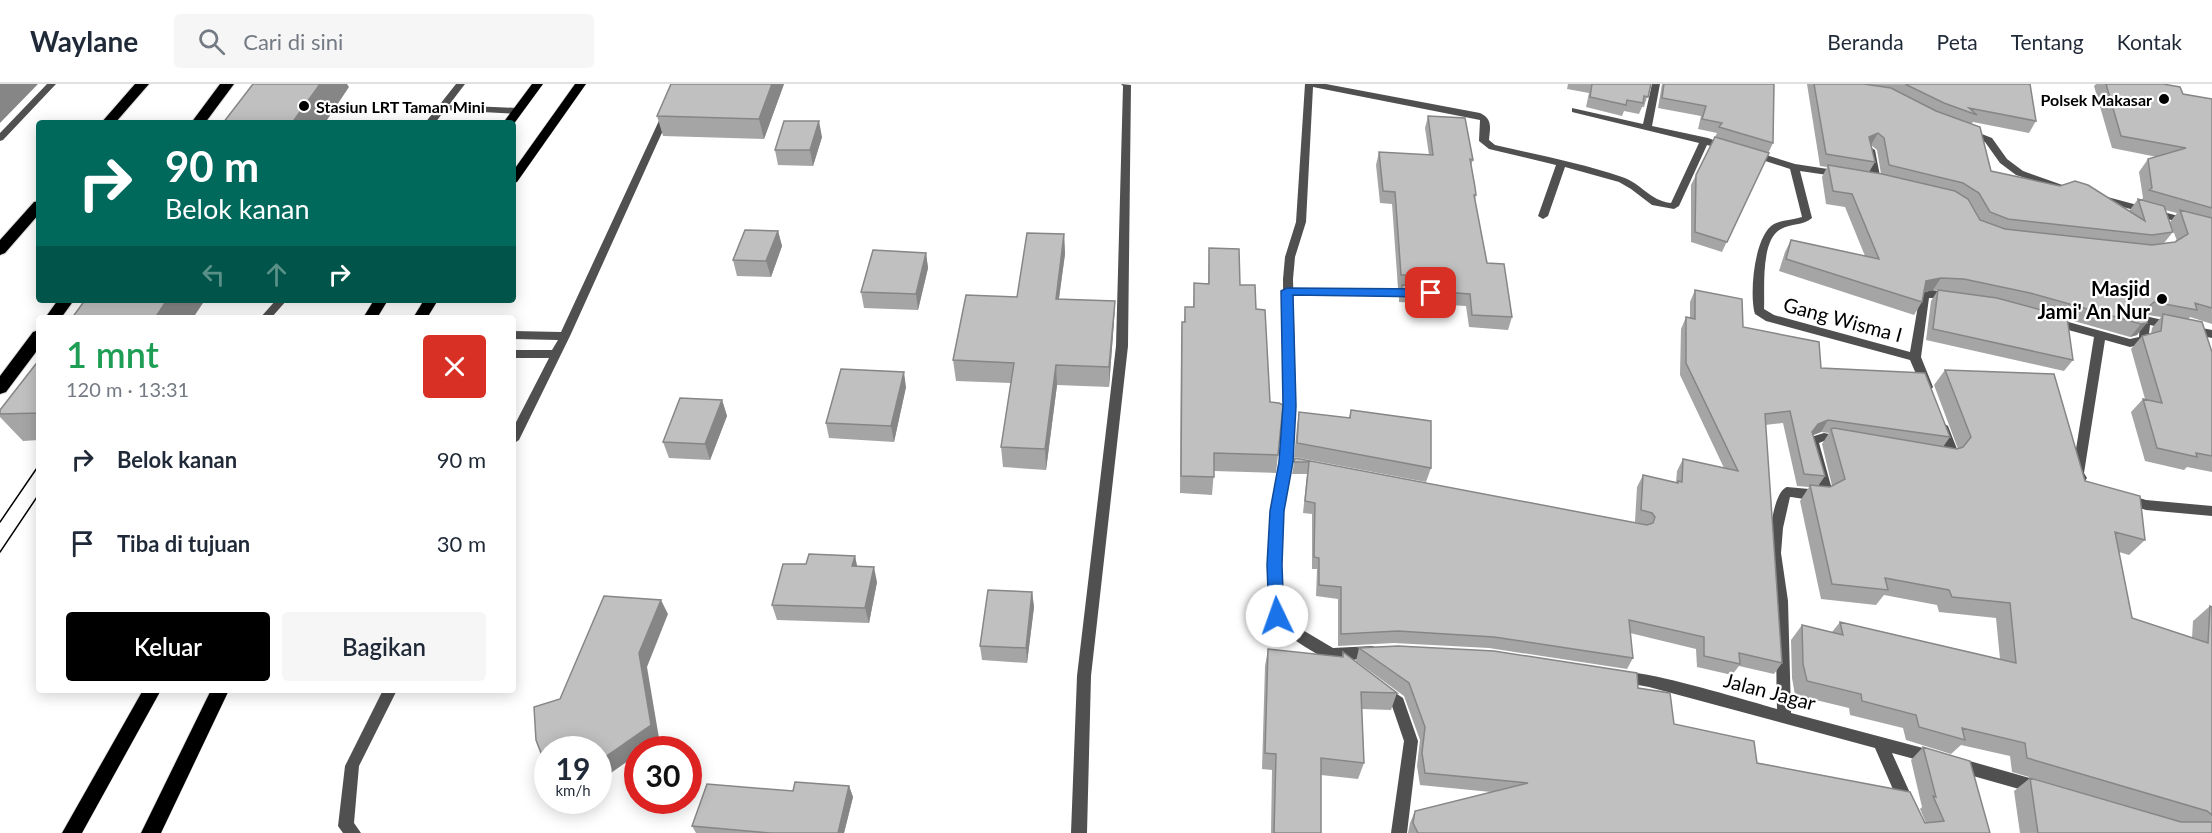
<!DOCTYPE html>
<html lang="id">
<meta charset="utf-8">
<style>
:root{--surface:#fff;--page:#f6f6f7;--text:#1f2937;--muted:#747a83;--line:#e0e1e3;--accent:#000}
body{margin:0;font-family:Lato,sans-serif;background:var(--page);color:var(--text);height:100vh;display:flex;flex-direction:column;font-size:22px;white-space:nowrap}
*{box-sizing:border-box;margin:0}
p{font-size:20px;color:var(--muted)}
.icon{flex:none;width:33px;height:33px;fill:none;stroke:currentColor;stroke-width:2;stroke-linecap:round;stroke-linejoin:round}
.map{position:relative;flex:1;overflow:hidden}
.details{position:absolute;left:36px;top:231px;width:480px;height:378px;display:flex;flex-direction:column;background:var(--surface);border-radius:6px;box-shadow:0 3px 15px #0003}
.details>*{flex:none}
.banner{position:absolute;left:36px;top:36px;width:480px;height:183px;border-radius:6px;box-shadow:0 3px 15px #0003;background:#00695c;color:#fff;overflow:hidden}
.speed{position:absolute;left:534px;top:652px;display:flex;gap:12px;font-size:30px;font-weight:700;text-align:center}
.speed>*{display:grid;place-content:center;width:78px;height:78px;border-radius:50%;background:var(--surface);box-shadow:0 3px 15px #0003;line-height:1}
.speed small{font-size:15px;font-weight:400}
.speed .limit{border:9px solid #d22;background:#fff;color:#111}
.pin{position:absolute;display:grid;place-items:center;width:51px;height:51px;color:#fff;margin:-26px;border-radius:12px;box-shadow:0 3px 9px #0006}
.me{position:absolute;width:66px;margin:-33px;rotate:357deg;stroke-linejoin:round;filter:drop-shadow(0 0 4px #0008)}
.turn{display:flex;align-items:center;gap:21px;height:126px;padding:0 30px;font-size:27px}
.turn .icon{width:78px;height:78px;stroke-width:2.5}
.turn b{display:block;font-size:42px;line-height:51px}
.lanes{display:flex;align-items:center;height:57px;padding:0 30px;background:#0003;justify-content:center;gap:30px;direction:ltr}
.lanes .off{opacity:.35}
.round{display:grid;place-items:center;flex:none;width:63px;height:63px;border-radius:6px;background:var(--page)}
.overview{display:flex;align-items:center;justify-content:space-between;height:102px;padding:0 30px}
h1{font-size:36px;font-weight:600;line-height:45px;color:#1e9e55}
.action{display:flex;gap:12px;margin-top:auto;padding:12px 30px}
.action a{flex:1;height:69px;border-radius:6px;background:var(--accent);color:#fff;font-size:24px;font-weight:600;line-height:69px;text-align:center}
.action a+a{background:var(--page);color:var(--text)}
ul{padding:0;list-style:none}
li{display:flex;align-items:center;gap:18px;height:84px;padding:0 30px}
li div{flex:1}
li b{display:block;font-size:22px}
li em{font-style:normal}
header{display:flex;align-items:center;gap:36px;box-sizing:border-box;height:84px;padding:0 30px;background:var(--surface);border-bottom:2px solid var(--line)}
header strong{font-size:28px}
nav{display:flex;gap:33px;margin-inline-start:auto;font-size:21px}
.search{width:420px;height:54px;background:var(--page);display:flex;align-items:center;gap:15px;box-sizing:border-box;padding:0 21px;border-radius:6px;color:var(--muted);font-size:22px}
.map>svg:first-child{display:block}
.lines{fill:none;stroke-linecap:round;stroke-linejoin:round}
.primary-casing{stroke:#dbdbdb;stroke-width:1}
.motorway-casing{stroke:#dbdbdb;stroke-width:2}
.service{fill:#505050;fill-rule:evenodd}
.minor{fill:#505050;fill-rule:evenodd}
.primary{fill:#000;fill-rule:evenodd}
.motorway{fill:#000;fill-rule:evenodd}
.tram{stroke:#000;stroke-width:1.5}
.wall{fill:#a5a5a5;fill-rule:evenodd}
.shaded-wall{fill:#868686}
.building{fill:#c0c0c0;stroke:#868686;stroke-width:1.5}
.route{fill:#1a73e8;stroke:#114b97;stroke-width:1.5}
.poi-dot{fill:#000;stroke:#fff;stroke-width:2}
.labels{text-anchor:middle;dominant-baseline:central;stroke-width:4.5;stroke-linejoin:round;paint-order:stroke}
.far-poi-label{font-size:16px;font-weight:bold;fill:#000;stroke:#fff;text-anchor:end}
.poi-label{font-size:20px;font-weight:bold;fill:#000;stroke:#fff;text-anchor:end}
.street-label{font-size:20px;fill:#000;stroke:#fff}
</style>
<header>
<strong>Waylane</strong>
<div class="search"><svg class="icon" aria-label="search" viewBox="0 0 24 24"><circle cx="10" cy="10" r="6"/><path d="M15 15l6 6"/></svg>Cari di sini</div>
<nav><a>Beranda</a><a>Peta</a><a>Tentang</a><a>Kontak</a></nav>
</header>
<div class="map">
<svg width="2212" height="749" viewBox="0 0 2212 749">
<rect width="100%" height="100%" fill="#fff"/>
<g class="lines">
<!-- primary casing -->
<g class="primary-casing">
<path id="primary" d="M532,0H543L513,41V39H503Z
M575,0H586L517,98L513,99V87Z
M374,216H388L377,234H363Z
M424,216H438L427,234H413Z
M143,606H161L82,749H62Z
M211,606H229L161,749H141Z"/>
</g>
<!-- motorway casing -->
<g class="motorway-casing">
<path id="motorway" d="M135,0H149L115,39H101Z
M220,0H234L205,39H191Z
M39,117V130L5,169L0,171V156L34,118Z
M58,216H74L61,234H45Z
M39,246V264L6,308L0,310V292L33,248Z"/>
</g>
<!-- service -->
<path class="service" d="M47,0H56L3,56L0,57V49Z
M456,0H465L449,21L518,24L522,27L518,30L445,26L435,39H425Z
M676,0H684L570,252L519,356L513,360V344L549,274H513V266H552L558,256L513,255V247L561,248Z
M1121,0L1131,1L1128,262L1091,592L1087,749H1071L1077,592L1116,262L1123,2Z
M1287,205L1415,206L1420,209L1415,212L1283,210L1282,208L1283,206Z
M276,216H287L271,234H260Z
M383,606H397L359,682L354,739L361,749H343L338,742L345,682Z"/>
<!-- minor -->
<path class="minor" d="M1305,0H1326L1480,29C1493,35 1490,44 1489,56L1495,61C1538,71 1581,79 1622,93C1641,99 1650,117 1671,119L1699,59L1572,28V24L1643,40L1652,0H1660L1652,42L1708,54L1732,63L1727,66L1707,61L1679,122L1674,125L1652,121L1631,105L1619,98L1565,83L1548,132L1543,135L1538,132L1556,81L1489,65L1479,57L1480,36L1313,3L1306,138L1295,173L1293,195L1296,322L1292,378L1283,427L1280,481L1284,530L1301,545L1333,564L1372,562L1377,564L1379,568L1377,572C1363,577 1349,574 1336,579C1318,572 1279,549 1270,532L1268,481L1271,427L1280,378L1284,322L1283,195L1285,173L1296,138Z
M1969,45L1992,54L2007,75L2023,87L2068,103L2063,106L2016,91L2000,79L1985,58L1966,50L1964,48Z
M1870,63L1875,66L1881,97L1876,100L1871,97L1865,66Z
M1753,67L1795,80L1841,87L1846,90L1841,93L1800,87L1812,134C1803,142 1791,139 1781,145C1760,156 1765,205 1764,225L1774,231L1910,268L1920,210L1931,206L1954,209L1955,211L1950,214H1929L1921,273L1933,303L1931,306H1923L1910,276L1766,237L1755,230C1749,211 1754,151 1774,140C1782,136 1793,136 1802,133L1790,85L1750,72L1748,70Z
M2100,111L2212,141V147L2097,116L2095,114Z
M2145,232L2176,239L2177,242L2172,246L2150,241L2148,259L2130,263L2105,256L2084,389L2087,394L2085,397H2077L2072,390L2094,253L2050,241L2049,238L2054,234L2130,255L2139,253L2140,236Z
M2192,242L2212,246V254L2188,249L2187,246L2188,243Z
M1942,338L1948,342L1957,365L1953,375L1943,378L1937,374L1939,371L1944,369L1945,365L1936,342Z
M1824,349L1844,353L1846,356L1840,360L1824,357L1819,359L1833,409C1825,421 1803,414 1790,413L1783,444L1781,469L1788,517L1791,629L1938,668L1940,673L1938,678L1933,680L1892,669L1928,749H1912L1875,664L1649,603L1617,597L1615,593L1617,589C1635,582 1751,618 1777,625C1776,589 1777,553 1774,518C1773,501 1768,484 1769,467C1769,453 1773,408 1787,403L1820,406L1807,359L1811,353Z
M2126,410L2146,416L2212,422V432L2146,426L2122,418L2120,415L2122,412Z
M1382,600L1403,614L1418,657L1407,749H1391L1404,657L1392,622L1377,610L1375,606L1377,602Z
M1959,674L2037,696L2042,698L2044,703L2042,708L2037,710L1959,688L1954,686L1952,681L1954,676Z"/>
<!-- primary -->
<use href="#primary" class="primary"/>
<!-- motorway -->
<use href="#motorway" class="motorway"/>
<!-- tram -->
<path class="tram" d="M0,438L39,381
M0,468L39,410"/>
</g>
<!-- wall -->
<path class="wall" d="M784,0L764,55L663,52L657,32Z
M1568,0H1651L1644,23H1642L1639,30L1624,27L1622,32L1586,23L1589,9L1567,5Z
M1662,0H1774L1773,59L1722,168L1691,158V101L1717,49L1698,45L1701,32L1658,24Z
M1807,0H2030L2036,37L2029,49L1973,38L1971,40L1991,87L2129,127L2138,115L2141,116L2143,114L2139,88L2148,75L2157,73L2112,64L2094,2L2096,0H2163L2183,10L2212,15V240L2190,233L2188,236L2212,268V388L2187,383L2184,386L2145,377L2131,328L2143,315H2145L2131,265L2142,252L2151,250L2152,244L2161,233L2148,231L2137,251L2130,253L2067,235L2073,276L2064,287L1926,256L1931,217L1938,206H1933L1924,208L1922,218L1914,231L1779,187L1785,168L1791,156L1865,172L1845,123L1826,120L1822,93L1827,83L1820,82ZM1871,61L1877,66L1881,90L1869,88L1875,78ZM2165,126L2177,129L2170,138L2177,157L2175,158L2164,159L2173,148Z
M1428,32L1473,76L1471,81L1476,111L1475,116L1487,179L1512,233L1508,246L1469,243L1466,222L1399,218V214L1401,204H1398L1392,120L1380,119L1376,81L1379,68L1429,71L1425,44Z
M822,53L813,82L778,81L775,66Z
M778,147L782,162L771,193L737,192L733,176Z
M1064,150L1065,170L1059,215L1115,217L1114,237L1109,303L1057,301L1046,386L1003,383L1001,363L1011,299L956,297L953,276L1017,213Z
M1209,164L1240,201L1256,225L1278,371L1276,389L1214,387L1212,411L1180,409L1181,257L1182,238H1184L1185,223H1193L1194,199H1208Z
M926,169L928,184L918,226L864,224L861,208Z
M1695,206L1743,243L1950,353L1943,363L1958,365L1934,301L1945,286L2085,397L2145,456L2129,471L2119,468L2132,534L2192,554L2193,537L2210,522L2212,523V749H2020L2014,707L2030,694L2182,738L2012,688L2010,672L1961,661L1951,670L1906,656L1903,644L1850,631L1849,624L1795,611L1792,594L1791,556L1802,541L1832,548L1840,538L2000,575L1996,534L1939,528L1937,521L1884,511L1876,521L1821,515L1800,417L1809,403L1797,402L1783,339L1765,341L1782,579L1774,590L1739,582L1732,591L1697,583L1696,565L1630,549L1633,574L1627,585L1489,564L1394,559L1338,562V515L1316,512L1317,485H1312V430L1303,429L1307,390H1292L1295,374L1646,441L1635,438L1637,403L1643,391L1676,399L1677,387L1683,375L1724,384L1680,291L1681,245L1686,233L1690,234V218ZM1821,348L1829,349L1822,360L1832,402L1830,403L1818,402L1825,392L1813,351Z
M39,276V356L23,357L0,333V326Z
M906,303L894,358L829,354L826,339Z
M722,316L727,332L710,376L669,374L663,358Z
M1351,326L1431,384L1426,398L1294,373L1297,342L1299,328L1349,334Z
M855,472L857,482L877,498L869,539L777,536L772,521Z
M1032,508L1034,523L1027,579L982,576L980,562Z
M1359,564L1638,604L1674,640L1757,679L1926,739L1920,725L1922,723L1911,676L1923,663L1990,749H1408L1410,739L1415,727L1491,708L1420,701L1417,682L1420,656L1404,612L1356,577Z
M1268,565L1342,573L1343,568L1397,609L1391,626L1362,625L1364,679L1358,695L1321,691V749H1271L1272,686L1262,685L1265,582Z
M849,702L853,713L844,749H696L692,742L793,707Z"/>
<!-- shaded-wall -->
<path class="shaded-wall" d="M0,0H38L0,39Z
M320,0H347L349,3L325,39H292Z
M772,0H784L764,55L759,35Z
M819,37L822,53L813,82L810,66Z
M1878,49L1871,61L1869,53Z
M778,147L782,162L771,193L766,177Z
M1064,150L1065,170L1056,235V215Z
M926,169L928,184L918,226L916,210Z
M1941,194L1933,206L1918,210L1926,197Z
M167,216H205L193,234H155Z
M1115,217L1114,237L1109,303V283Z
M2147,239L2137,251L2130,253L2141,240Z
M1056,281L1057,301L1046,386L1045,365Z
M904,288L906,303L894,358L891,342Z
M722,316L727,332L710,376L705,360Z
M1828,336L1821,348L1811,352L1805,360L1818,340Z
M855,472L858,487L852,482Z
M874,483L877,498L869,539L865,524Z
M1032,508L1034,523L1027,579L1026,564Z
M661,516L668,530L647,583L659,654L643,666H638V670L598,698V678L639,569Z
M849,702L853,713L844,749H838Z
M561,717H573L565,722Z"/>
<!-- building -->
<path class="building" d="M253,0H320L292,39H223Z
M671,0H772L759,35L657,32Z
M1592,0H1651L1648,13L1644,12L1643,19L1627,16L1626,21L1590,13Z
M1664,0H1774L1773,59L1719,43L1722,39L1702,35L1706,22L1662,14Z
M1814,0H1864L1891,4L1936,27L1980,43L1991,87L2060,102L2075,97L2088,101L2145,137L2138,115L2164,122L2173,148L2152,151L2008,135L1990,128L1979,109L1963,99L1889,81L1884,54L1878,49L1869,53L1875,78L1826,70Z
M1905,0H2030L2036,37L1969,24L1977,31L1944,19Z
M2106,0H2163L2180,3L2183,10L2212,15V124L2149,106L2152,104L2148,75L2186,64L2121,52Z
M1428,32L1465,34L1473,76L1470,75L1475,103L1476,111H1474L1487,179L1504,180L1512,233L1472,231L1470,210L1402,205V201L1434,202L1441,196L1434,191H1401L1395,108L1383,107L1379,68L1433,71Z
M784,37H819L810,66H775Z
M1715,53L1769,69L1727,158L1695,148L1696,91Z
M1828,81L1882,90L1955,107L1968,115L1980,136L2005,145L2152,161L2175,158L2188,150L2180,126L2212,134V224L2195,219L2197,226L2154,218L2148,223L2147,239L2141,240L2030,209L1964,195L1941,194L1926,197L1922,218L1786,175L1791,156L1879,175L1852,110L1833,107Z
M745,146L778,147L766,177L733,176Z
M1027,149L1064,150L1056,215L1115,217L1109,283L1056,281L1045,365L1001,363L1014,279L953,276L966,211L1017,213Z
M1209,164L1239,165L1240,201H1255L1256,225L1265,226L1270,318L1279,319L1283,321L1278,371L1214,369V393L1181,392L1182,238H1185V223H1194V199L1209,200Z
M873,166L926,169L916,210L861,208Z
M1695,206L1742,215L1743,243L1819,258L1821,284L1925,289L1950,353L1828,336L1818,340L1812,348L1825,392L1804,390L1790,327L1765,330L1782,579L1739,569L1740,580L1704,572V553L1629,536L1633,574L1494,553L1398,547L1341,550V503L1319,501V474L1314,473L1315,419L1305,417L1309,378H1294L1295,374L1647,441L1653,439L1655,433L1652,429L1641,426L1643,391L1678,399V397L1682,398L1683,375L1738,387L1686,279V233L1695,235Z
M1938,206L1997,214L2067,233L2073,276L1933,245Z
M85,216H167L155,234H72Z
M2163,230L2202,238L2212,268V372L2196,369L2197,373L2157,364L2143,315L2162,319L2142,252L2161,247Z
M39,276V329L0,330V326Z
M841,285L904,288L891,342L826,339Z
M1945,286L2054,290L2085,397L2140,412L2145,456L2115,448L2132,534L2208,559L2210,522L2212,523V731L2207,727L2027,674L2025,659L1962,644L1965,656L1919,643L1916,631L1862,617L1861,610L1807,597L1803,580L1802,541L1843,551L1840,538L2016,579L2010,519L1952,513L1949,506L1885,494L1888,506L1832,500L1810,401L1830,403L1845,395L1831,345L1834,344L1957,365L1963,363L1971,353Z
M680,314L722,316L705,360L663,358Z
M1351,326L1431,337V384L1297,359L1299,328L1350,334Z
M809,470L855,472L852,482L874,483L865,524L772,521L783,480H806Z
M988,506L1032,508L1026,564L980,562Z
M604,512L661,516L639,569L651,641L598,678V666H548V687L536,656L534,623L560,615Z
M1398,562L1494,567L1637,589L1638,604L1670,609L1674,640L1754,657L1757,679L1910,708L1925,739L1944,737L1933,712L1936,713L1923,663L1970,677L1990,749H1418L1413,739L1415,727L1528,699L1425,689L1422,669L1425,643L1409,599L1359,564Z
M1268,565L1343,573V568L1397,609L1361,608L1364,679L1321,674V749H1274L1276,670L1265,669Z
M2030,694L2181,738H2212V749H2038Z
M795,698L849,702L838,749H770L692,742L707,700L793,707Z"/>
<!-- route -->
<path class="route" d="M1287,204L1431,205L1437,209L1431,213L1293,211L1296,322L1293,378L1284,427L1282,481L1284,532L1282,536L1277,538L1271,536L1269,532L1267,481L1270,427L1279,378L1283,322L1281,207Z"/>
<!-- markers -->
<g class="poi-dot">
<circle cx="2164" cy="15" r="6"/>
<circle cx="304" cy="22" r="6"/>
<circle cx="2162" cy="215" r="6"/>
</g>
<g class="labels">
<!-- far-poi labels -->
<g class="far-poi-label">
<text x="2152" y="15">Polsek Makasar</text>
<text x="316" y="22" text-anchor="start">Stasiun LRT Taman Mini</text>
</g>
<!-- poi labels -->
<g class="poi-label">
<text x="2150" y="204">Masjid<tspan x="2150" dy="23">Jami' An Nur</tspan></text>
</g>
<!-- street labels -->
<g class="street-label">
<text transform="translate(1843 235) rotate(15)">Gang Wisma I</text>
<text transform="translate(1770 607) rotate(15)">Jalan Jagar</text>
</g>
</g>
</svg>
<div class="speed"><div>19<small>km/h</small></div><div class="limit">30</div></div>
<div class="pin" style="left:1431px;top:209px;background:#d93025"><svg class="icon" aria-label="arrive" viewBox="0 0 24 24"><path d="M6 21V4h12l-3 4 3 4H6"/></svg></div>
<svg class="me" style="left:1277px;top:532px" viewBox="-20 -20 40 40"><circle r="19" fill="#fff"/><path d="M0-13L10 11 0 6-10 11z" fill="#1a73e8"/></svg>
<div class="banner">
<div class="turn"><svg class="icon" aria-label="right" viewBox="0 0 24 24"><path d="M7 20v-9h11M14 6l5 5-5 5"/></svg><div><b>90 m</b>Belok kanan</div></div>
<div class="lanes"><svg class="icon off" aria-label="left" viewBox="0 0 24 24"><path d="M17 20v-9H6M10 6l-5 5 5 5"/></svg><svg class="icon off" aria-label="ahead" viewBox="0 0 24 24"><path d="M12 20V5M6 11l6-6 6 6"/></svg><svg class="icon" aria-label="right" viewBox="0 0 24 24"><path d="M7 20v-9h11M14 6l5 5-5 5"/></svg></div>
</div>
<section class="details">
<div class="overview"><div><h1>1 mnt</h1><p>120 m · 13:31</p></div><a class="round" style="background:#d93025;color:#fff"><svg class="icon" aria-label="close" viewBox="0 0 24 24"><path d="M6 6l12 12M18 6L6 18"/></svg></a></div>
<ul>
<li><svg class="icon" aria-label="right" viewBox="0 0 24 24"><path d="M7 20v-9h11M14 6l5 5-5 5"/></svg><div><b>Belok kanan</b></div><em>90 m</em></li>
<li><svg class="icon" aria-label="arrive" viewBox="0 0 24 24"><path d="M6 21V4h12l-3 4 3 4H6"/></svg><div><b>Tiba di tujuan</b></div><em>30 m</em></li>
</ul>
<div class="action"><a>Keluar</a><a>Bagikan</a></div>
</section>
</div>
